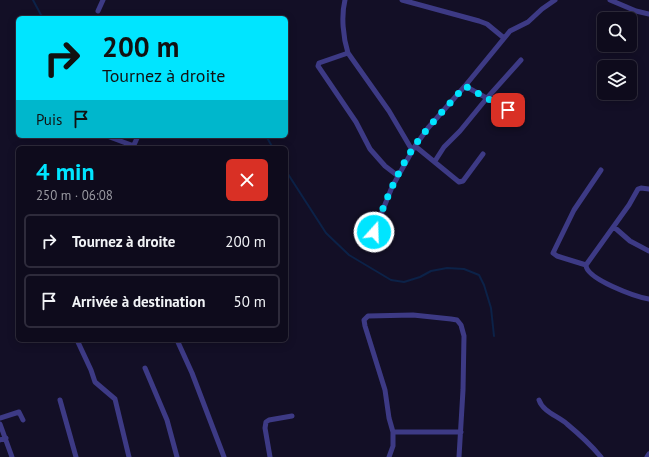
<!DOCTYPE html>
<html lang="fr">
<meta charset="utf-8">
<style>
:root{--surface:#0e0b1c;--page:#171425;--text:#f1f3f6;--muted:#9b9ba3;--line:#2e2b3b;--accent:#00e5ff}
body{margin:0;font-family:"PT Sans",sans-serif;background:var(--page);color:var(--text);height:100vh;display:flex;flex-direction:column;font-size:15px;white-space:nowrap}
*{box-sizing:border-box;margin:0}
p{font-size:13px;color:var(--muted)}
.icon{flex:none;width:22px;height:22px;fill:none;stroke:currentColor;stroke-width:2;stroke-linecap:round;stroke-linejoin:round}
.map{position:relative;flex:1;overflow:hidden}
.side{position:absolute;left:16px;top:146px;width:272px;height:196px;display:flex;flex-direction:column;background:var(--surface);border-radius:6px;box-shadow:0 2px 10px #0003,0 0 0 1px var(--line)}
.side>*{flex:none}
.guide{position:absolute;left:16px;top:16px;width:272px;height:122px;border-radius:6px;box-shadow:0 2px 10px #0003,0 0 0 1px var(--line);background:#00e5ff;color:#111;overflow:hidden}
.fabs{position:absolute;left:597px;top:12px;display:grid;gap:8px}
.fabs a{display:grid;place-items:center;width:40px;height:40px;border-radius:6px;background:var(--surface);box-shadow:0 2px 10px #0003,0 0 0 1px var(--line);font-size:20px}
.pin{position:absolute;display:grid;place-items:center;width:34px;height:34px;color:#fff;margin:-17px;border-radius:8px;box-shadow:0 2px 6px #0006}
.me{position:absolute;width:44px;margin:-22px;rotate:20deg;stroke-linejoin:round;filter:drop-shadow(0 0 3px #0008)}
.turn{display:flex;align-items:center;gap:14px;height:84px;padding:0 20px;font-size:18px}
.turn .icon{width:52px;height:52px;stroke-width:2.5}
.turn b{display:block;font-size:28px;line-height:34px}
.then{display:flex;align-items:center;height:38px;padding:0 20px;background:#0003;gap:8px;font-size:15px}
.round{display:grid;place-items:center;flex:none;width:42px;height:42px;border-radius:6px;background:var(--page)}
.summary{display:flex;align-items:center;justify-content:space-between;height:68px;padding:0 20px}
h1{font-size:24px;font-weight:700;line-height:30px;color:var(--accent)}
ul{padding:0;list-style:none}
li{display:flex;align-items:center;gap:12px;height:54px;margin:0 8px 6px;padding:0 12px;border:2px solid var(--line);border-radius:6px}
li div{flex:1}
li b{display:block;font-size:15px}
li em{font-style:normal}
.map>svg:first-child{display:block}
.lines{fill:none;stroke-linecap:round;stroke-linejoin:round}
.stream{stroke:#0c2248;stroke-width:2}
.street{stroke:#3d3a85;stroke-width:5}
.route{stroke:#00e5ff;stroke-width:7;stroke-dasharray:0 12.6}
</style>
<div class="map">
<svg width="649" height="457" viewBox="0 0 649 457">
<rect width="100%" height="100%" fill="#130f26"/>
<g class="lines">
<!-- stream -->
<path class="stream" d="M33,0L41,15L46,18
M266,136L273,148
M286,171L326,233L349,255L391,280L404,282L420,277L431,271L447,268L464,269L479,275L484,285L491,308L494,336"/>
<!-- street -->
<path class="street" d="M345,0C341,16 343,37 348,53L389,111L412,150
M402,0L479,21L487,24L504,38
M610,0L636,11L649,14
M98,11L103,0
M348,53L319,63L318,66L356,122L370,149L385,166L398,176
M465,86L519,116
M107,136L134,146
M415,146L459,182L463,181L483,154
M133,147L138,136
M435,161L444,147L460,131L487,98L521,60
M614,227L630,241L649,251
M374,232L392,187L415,146L428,128L465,86L510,31L528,22L542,9L555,0
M586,265L557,256L553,253L574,210L601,170
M586,265L629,205L638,189L641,188L649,189
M586,265C586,279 636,297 649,299
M77,340L91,370L95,382L115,399L129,457
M177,340L192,373L224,457
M145,368L167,420L177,457
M60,400L76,457
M539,400C543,412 558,416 567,424C579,434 591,445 601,457
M0,418L19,412L23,420
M0,424L12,457
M393,432H461
M0,440L6,438
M270,457L265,428L266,422L269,420L292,416
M389,457L393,446V432L389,418L385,390L365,326L364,320L368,316L413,315L451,319L457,320L461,325L464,336L463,390L459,457
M647,457L649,454"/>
</g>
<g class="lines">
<!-- route -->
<path class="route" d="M374,232C385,202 397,172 415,145C430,124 448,106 465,86L508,110"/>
</g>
</svg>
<div class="fabs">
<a><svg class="icon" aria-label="search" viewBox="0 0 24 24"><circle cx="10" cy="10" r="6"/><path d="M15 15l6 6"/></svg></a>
<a><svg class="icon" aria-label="layers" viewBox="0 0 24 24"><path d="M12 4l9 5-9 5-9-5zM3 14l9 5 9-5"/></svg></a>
</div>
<div class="pin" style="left:508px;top:110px;background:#d93025"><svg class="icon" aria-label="arrive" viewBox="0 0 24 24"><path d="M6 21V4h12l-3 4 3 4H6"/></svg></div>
<svg class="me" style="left:374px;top:232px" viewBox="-20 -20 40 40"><circle r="17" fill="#00e5ff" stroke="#fff" stroke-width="3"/><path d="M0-11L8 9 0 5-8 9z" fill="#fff"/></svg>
<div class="guide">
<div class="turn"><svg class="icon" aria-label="right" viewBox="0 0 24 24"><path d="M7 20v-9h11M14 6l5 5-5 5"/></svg><div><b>200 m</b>Tournez à droite</div></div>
<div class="then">Puis<svg class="icon" aria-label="arrive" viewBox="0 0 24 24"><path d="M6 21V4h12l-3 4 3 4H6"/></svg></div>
</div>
<section class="side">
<div class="summary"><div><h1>4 min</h1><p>250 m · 06:08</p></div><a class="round" style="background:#d93025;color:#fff"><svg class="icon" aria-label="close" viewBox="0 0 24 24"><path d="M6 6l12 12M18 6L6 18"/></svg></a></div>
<ul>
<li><svg class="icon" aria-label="right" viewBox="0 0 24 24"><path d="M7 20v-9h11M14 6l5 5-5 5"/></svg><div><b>Tournez à droite</b></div><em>200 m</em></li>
<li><svg class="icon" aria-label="arrive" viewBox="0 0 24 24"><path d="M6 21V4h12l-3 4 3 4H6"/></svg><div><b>Arrivée à destination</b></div><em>50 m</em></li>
</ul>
</section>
</div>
